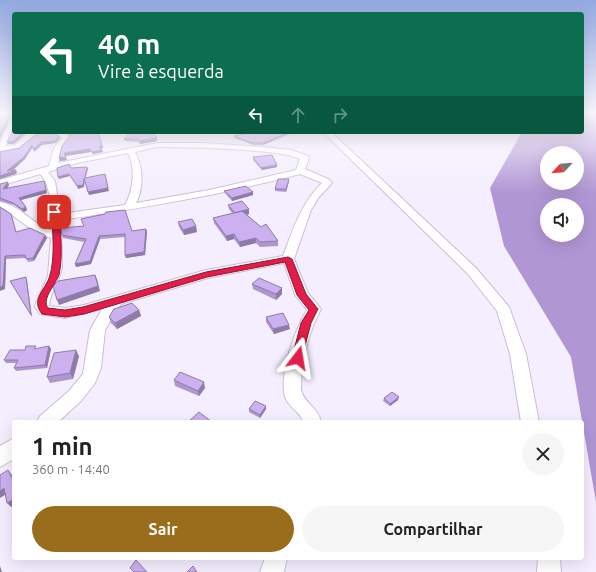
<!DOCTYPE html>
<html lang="pt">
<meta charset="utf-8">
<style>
:root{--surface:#fff;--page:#f6f6f6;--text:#222;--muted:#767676;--accent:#9a6d1d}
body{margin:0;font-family:Ubuntu,sans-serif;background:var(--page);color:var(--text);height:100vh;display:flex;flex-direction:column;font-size:15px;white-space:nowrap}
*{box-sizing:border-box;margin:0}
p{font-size:13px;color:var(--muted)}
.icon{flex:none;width:22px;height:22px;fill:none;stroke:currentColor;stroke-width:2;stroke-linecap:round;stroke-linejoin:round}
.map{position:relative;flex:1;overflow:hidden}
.side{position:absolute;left:12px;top:420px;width:572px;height:140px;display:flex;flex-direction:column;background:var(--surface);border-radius:4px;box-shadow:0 4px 16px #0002}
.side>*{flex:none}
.banner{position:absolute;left:12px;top:12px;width:572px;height:122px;border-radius:4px;box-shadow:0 4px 16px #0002;background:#0b6e4f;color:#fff;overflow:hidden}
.needle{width:26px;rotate:244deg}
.fabs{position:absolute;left:540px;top:146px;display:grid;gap:8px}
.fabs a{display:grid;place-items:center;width:44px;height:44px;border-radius:50%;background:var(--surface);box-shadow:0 4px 16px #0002;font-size:20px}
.pin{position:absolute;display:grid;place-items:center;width:34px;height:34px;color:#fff;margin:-17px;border-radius:8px;box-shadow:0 2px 6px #0006}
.me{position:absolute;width:44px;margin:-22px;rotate:14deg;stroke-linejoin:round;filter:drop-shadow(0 0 3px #0008)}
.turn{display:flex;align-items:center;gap:14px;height:84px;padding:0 20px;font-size:18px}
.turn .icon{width:52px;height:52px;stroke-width:2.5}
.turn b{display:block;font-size:28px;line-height:34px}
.lanes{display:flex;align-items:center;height:38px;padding:0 20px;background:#0003;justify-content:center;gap:20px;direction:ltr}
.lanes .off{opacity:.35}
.round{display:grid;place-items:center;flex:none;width:42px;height:42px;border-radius:21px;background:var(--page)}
.summary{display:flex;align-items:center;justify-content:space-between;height:68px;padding:0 20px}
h1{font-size:24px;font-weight:700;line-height:30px}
.primary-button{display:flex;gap:8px;margin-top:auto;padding:8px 20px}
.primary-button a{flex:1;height:46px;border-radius:24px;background:var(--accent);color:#fff;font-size:16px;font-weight:700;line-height:46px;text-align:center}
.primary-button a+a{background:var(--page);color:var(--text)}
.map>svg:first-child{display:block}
.water{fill:#b196d4;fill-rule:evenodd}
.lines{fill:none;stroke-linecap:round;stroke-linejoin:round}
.minor-casing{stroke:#c9bed7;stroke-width:2}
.minor{fill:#fff;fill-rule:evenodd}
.wall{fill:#af97ce}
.shaded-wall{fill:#8f7ba8}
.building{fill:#ccb0f0;stroke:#8f7ba8}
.route{fill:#e11d48;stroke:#92132f}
</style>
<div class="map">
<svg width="596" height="572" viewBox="0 0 596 572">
<rect width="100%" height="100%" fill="#f4eefe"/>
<!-- water -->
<path class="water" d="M582,113H596V502L571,357L504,246L490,188L522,132H582ZM547,153H577V183H547ZM547,205H577V235H547Z"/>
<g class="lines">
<!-- minor casing -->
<g class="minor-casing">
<path id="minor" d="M11,119H14V129L6,146L15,145L28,133L49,132L34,137L20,149L0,153V143Z
M54,132H63L70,137L62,148L58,163L157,143H204L263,147L291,150L308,156L309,158L305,169L328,179L332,183L319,197L311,210L294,259L308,293L321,309C308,333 301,363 301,390C304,403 318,407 321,422H303C301,412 288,407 285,397C279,374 295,329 307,310L295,295L284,263L208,278L121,304L105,330L101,368L95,383L81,401L58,422H37L40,416L69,391L83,374L90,330L102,309L65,318L40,314L35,307L36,303L48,276L51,238L35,232L4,209L0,208V202C20,205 32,224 51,230C50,215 53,186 40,174L0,186V180L49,166L54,148L62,138ZM157,147C187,147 216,148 246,150C264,152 283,152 300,159L296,170L209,190L136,203C144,189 143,165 135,152ZM128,153C136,168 133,191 125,205L60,214L55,181L48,172L77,163ZM300,174L322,183C301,203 293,230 283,256L206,270L84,305L65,308L49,306C50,293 59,282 62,268L61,220C141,208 221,195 300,174Z
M323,132H331L476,268L509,307L526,354L539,422H521L510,354L497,311L468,274Z
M14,438V459L0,467V446Z
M265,558H287L284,572H260Z
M538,558H560L561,572H537Z"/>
</g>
<!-- minor -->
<use href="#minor" class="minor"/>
</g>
<!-- wall -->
<path class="wall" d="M65,132H99L103,148L101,149L103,152L93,154L91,152L65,156L67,160L60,161L59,158L70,136Z
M255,132H294L263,145H253L234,138V136Z
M124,139L157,141L140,144L139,142L125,141Z
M253,157L277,165V167L262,170L253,160Z
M289,181L286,192L275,191V189Z
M0,184L9,185L7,189L45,184L47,193L21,200L27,210L24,212L14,205L0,201Z
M224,191L253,195L232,201L225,193Z
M228,205L249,209V214L247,215L278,241V246L260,247L256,243L240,247L234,239L227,241L214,223L213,218L232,213L229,209Z
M0,207L11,214L12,217L16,232L45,235L47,238L34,261L28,262L26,258L6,259L5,289Z
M178,222L197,232L184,235L179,227Z
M146,229L147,232L145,255L126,258L125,255V237L100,239L91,264L76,267L75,264L84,242L63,238L62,235L132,231Z
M252,284L282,294L276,300L253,289Z
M139,310L141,316L117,329L111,323L109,317Z
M266,317L290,329L274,334L266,322Z
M49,346L51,349L47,368L16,371L14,368L17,363H6L4,360L37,349Z
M79,356L73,379L50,383L47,377Z
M174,380L205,388L199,396L175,386Z
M384,398L398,400L390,406L383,401Z
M266,406V409L260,418L249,412V409Z"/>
<!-- shaded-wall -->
<path class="shaded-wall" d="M9,116H14V118H10L0,139V135Z
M24,132H27L14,144H8L7,142Z
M98,132L103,148L99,149V147Z
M289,132H294L263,145V143Z
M59,136L60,138L56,143L42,145L34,152L33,149L41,142Z
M157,138V141L140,144V141Z
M32,145L33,147L25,159L10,173L16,170L17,172L16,174L0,179V176L7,171Z
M90,149L91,152L65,156L64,153Z
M102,150L103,152L93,154L92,152Z
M66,157L67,160L60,161L59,158Z
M277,165V167L262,170L261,168Z
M87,167L88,169L85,180V178Z
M69,174L70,176L59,179L58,177Z
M105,174L109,191L89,195L88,192Z
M84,178L85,180L84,187L78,189L77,186Z
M289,179V181L286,192V189Z
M8,182L9,185L5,192L3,189Z
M45,184L47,193L21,200L19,198Z
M253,192V195L232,201V198Z
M26,207L27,210L24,212L22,209Z
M249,209V214L243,216L242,211Z
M196,226L197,232L184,235L183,230Z
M146,229L147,232L145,255L126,258L125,255Z
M234,234V239L227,241L226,236Z
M45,235L47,238L34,261L33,258Z
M99,236L100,239L91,264L76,267L75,264Z
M256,238V243L240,247L239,242Z
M5,256L6,259L5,289L0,291V287Z
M95,275L97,279L100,291L59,305L57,300Z
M26,277L27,280L32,318L31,315Z
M282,288V294L276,300V294Z
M139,310L141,316L117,329L115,323Z
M289,325L290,329L274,334L273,329Z
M49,346L51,349L47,368L45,365Z
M76,350L79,356L73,379L70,373Z
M204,382L205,388L199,396L198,391Z
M399,397L398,400L390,406V404Z
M266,406V409L260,418V415Z
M8,470L12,475L14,478V482Z
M4,488L8,493L0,498V491Z
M14,499V506L11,507L7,503Z
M0,566L2,572H0Z"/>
<!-- building -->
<path class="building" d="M0,113H14V116H9L0,135Z
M14,128V132H24L13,141L7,142Z
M46,132H55L59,136L55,141L41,142L33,149L32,145L24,157L7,171L16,170L14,171L0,176V152L19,148L34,136Z
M67,132H98L102,146L99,147L102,150L92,152L90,149L64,153L66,157L59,158L62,146L71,134Z
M131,132H152L157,138L140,141L139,139H124Z
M255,132H289L263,143H253L234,136Z
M272,155L277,165L261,168L253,157Z
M69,164L71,168L87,167L85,178L105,174L108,188L88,192L84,178L83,185L77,186L69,174L58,177L57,168Z
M278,179H289L286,189H275Z
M44,181L46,190L19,198L26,207L22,209L13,203L0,198V184L8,182L3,189Z
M246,186L253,192L232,198L224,191Z
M242,201L249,209L242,211L261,227L266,224L278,241L260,242L256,238L239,242L234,234L226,236L213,218L242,211L235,213L228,205Z
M0,207L11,214L16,232L30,228L45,235L33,258L26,259L25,255L5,256L3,286L0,287Z
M125,210L132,231L146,229L144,252L125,255V234L99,236L90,261L75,264L86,239L62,235L61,228L84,226L81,219L105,214L106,212Z
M192,219L196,226L183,230L178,222Z
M95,275L98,286L57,300L53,286L58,281Z
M26,277L31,315L10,281Z
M259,278L282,288L276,294L252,284Z
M132,303L139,310L115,323L109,317L114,309Z
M283,313L289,325L273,329L266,317Z
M26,346H36L34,349L49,346L45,365L14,368L18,360H4L10,350H25Z
M76,350L70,373L47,377L54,353Z
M180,372L204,382L198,391L174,380Z
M392,392L399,397L390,404L384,398Z
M255,401L266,406L260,415L249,409Z
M199,412L212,422H188Z
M8,470L14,482V499L7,503L4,488L0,491V475Z
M136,560L147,572H134L130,568Z
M193,566L197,572H187Z"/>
<!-- sky -->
<linearGradient id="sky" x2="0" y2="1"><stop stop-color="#92a8e0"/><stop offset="0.59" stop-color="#faf7ff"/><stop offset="1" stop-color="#faf7ff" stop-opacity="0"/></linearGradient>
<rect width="596" height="193" fill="url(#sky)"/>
<!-- route -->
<path class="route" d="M54,210L58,212C61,229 63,258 59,275C56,284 41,299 48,308L65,310L83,307L206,272L288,257L292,259L306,294L318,309L311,323L301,361L298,362L292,358L301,323L309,310L297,295L285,262L207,277L84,314L65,317L42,314C30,299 46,290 50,275C55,259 53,229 51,212Z"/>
</svg>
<div class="fabs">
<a><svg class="needle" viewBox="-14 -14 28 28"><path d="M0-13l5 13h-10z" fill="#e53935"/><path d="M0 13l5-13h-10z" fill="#767676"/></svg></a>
<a><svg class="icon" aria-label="sound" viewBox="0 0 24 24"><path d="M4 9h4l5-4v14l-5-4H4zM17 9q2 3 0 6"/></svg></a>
</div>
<div class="pin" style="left:54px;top:212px;background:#d93025"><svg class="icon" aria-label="arrive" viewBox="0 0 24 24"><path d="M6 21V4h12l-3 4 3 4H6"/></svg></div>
<svg class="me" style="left:298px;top:358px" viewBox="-20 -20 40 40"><path d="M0-17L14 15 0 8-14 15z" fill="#e11d48" stroke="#fff" stroke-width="4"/></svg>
<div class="banner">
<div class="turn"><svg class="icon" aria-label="left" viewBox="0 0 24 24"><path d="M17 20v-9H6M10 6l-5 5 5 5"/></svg><div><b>40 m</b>Vire à esquerda</div></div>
<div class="lanes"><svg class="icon" aria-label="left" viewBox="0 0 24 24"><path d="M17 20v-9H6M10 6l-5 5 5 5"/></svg><svg class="icon off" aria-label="ahead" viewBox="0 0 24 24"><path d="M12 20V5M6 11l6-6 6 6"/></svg><svg class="icon off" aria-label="right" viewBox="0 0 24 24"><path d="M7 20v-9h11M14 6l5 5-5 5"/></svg></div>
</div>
<section class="side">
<div class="summary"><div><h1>1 min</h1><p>360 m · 14:40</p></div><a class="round"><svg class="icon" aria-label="close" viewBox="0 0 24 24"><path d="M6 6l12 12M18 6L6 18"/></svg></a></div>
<div class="primary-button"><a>Sair</a><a>Compartilhar</a></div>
</section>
</div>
